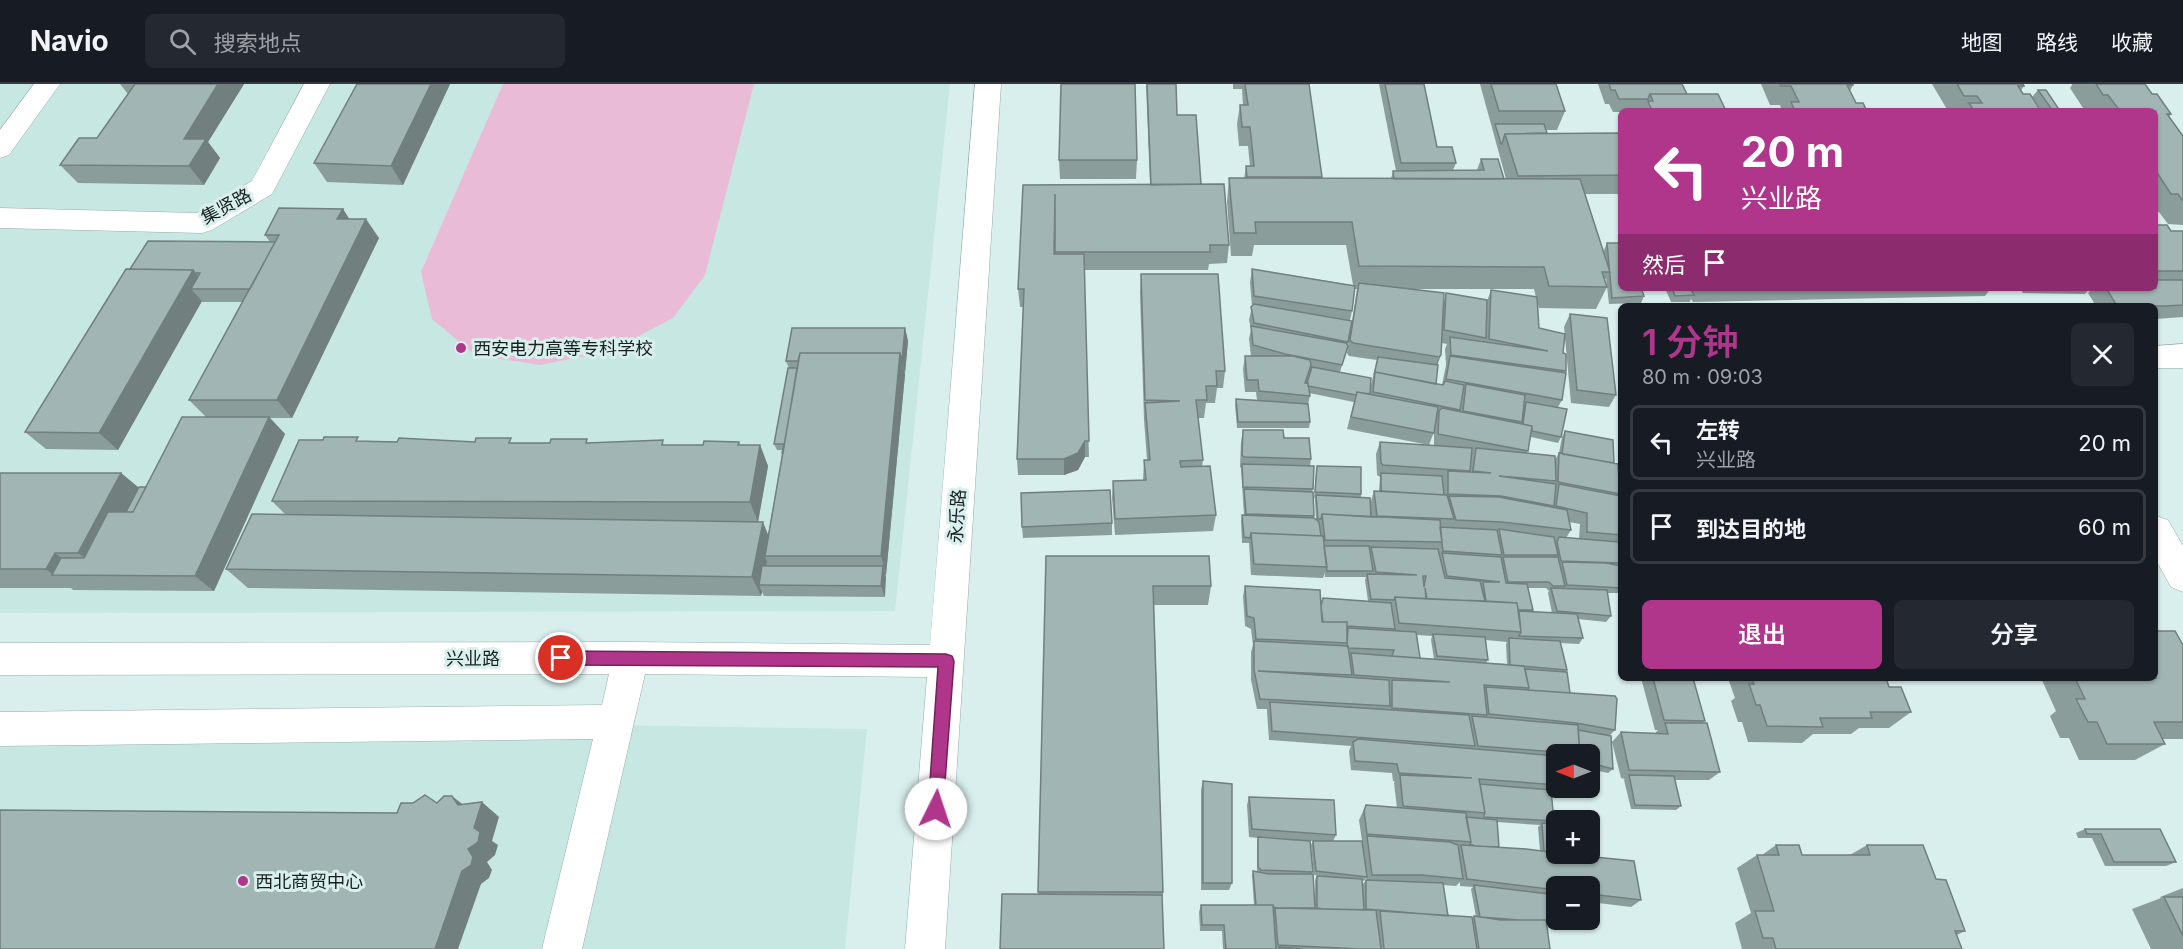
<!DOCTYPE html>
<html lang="zh">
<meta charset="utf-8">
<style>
:root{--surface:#171b24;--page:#242831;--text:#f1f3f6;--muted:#9ea1a6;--line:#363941;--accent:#af368a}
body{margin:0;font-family:Inter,"Noto Sans SC",sans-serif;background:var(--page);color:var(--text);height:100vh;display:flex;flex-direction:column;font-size:22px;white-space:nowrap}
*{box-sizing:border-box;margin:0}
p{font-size:20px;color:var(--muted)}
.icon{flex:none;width:33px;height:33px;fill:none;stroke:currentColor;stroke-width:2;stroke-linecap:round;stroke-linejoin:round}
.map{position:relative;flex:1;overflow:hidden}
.details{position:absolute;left:1618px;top:219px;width:540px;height:378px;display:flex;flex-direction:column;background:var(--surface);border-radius:9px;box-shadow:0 2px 4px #0004}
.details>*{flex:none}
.top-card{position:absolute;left:1618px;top:24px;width:540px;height:183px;border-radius:9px;box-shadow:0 2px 4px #0004;background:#af368a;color:#fff;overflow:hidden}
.needle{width:39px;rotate:270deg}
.tools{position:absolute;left:1546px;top:660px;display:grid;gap:12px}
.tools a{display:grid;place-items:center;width:54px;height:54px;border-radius:9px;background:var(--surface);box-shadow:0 2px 4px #0004;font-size:30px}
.pin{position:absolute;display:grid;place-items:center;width:51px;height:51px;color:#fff;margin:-26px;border:3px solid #fff;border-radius:50%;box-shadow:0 2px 6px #0007}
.me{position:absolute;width:66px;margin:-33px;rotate:4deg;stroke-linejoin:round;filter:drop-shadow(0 0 4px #0008)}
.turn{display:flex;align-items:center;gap:21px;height:126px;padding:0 24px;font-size:27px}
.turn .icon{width:78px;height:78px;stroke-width:2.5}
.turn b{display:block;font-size:42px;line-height:51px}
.then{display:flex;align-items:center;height:57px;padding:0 24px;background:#0003;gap:12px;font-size:22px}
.round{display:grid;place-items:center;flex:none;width:63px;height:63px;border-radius:9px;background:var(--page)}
.head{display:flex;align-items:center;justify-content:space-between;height:102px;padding:0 24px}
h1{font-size:36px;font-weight:600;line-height:45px;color:var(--accent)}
.action{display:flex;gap:12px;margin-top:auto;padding:12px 24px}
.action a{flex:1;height:69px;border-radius:9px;background:var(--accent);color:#fff;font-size:24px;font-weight:600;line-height:69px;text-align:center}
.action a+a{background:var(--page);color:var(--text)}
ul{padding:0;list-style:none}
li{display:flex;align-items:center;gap:18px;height:75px;margin:0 12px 9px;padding:0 12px;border:3px solid var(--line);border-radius:9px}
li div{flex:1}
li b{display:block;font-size:22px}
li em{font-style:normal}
header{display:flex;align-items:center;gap:36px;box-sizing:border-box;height:84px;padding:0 30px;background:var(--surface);border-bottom:2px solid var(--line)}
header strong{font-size:28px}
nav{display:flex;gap:33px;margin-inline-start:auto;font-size:21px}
.search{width:420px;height:54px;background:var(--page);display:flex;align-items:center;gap:15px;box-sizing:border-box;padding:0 21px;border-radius:9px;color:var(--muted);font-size:22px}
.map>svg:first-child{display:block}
.built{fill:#c7e7e3}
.green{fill:#eabbd7}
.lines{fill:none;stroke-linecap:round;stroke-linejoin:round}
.minor-casing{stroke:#96aba9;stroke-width:1}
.minor{fill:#fff;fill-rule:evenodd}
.wall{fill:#8a9d9b;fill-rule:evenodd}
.shaded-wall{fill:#717f7e}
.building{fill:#a1b6b4;stroke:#717f7e;stroke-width:1.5;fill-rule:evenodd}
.route{fill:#af368a;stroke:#72235a;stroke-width:1.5}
.poi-dot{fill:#af368a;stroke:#d9efed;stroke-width:2}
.labels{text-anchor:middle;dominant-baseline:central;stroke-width:6;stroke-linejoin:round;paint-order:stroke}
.street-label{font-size:18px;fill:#17201f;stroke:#d9efed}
.poi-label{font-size:18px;fill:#17201f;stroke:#d9efed;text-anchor:start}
</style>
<header>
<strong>Navio</strong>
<div class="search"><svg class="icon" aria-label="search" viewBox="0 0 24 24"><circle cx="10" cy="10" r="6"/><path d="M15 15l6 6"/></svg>搜索地点</div>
<nav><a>地图</a><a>路线</a><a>收藏</a></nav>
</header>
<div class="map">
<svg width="2183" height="865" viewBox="0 0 2183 865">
<rect width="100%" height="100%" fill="#d9efed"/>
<!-- built -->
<path class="built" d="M0,0H950L895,527L0,529Z
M0,632L867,645L845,865H0Z"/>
<!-- green -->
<path class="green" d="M503,0H754L705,191L673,234L610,267L540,281L475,271L432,235L421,188Z"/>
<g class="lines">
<!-- minor casing -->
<g class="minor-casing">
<path id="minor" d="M34,0H60L9,71L0,74V46Z
M304,0H330L272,110L212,146L202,149L0,144V124L197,129L252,97Z
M975,0H1001L945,865H905L927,593L645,590L582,865H542L593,655L0,662V628L602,621L609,590L0,591V559L631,558L930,561Z
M2183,260V284H2156V262Z
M2156,432L2168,436L2183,462V508L2171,503L2156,476Z"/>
</g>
<!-- minor -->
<use href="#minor" class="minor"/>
</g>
<!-- wall -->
<path class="wall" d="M120,0H244L208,58L220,74L204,101L78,99L60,81L97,54L128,10Z
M357,0H450L403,101L327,98L314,79Z
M1146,0H1176L1177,31L1201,100L1229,161L1227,179L1209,180L1208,186H1084L1089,373H1085L1078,386L1064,391H1018L1017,375L1023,223H1020L1018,205L1023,101H1150Z
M1233,0H1309L1322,95H1391L1393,87H1396L1379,0H1424L1437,63L1456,79L1453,86H1477L1481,75L1504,95H1506L1480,0H1556L1565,27L1557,46H1546L1547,49H1622V110H1585L1604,171V166L1607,159L1644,212L1641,219L1609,220L1606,194L1605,196L1607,203L1596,225L1539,224L1537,218L1539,244L1563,269L1566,287L1565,289L1562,316L1558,323L1561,353L1558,359L1531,353L1527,369L1555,376L1559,369L1562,353L1565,347L1614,379L1620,410L1619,411L1622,424V453L1618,458L1620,479L1619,481L1621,482L1622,505L1618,509H1607L1611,532L1606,538L1578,535L1583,554L1579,560L1560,559L1567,586L1566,588L1570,609L1615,646L1609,652L1613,685L1608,689L1590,685V670H1557V704H1582L1574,711L1551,710L1554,737L1551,740L1591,772L1641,816L1631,823L1590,818V802H1557V814L1549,813L1554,838L1550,841H1547L1550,865H1223L1222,847H1200L1199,828L1201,821H1254L1252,791L1253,787L1257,788V757L1258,754L1249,753L1247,721L1249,713L1336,751L1333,757H1362L1359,736L1366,721L1397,724L1394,699L1395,698L1393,697L1392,689L1351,686L1349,667L1351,662L1269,656L1267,628V625H1257L1251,596V568L1253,561L1251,545L1245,542L1243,512L1245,502L1321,519L1323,514L1368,517L1365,496L1366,493H1325V489L1323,494L1251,491L1249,459H1242L1241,437L1242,431H1244L1241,384L1240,383L1241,358L1243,346L1284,354L1311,375L1310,382L1313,405L1312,408L1314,434L1316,435L1315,417V414H1314L1316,388L1317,382L1361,410V413L1371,417L1374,407H1379L1380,393L1377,391L1376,370L1380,358L1434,362V348L1429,361L1347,345L1354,318L1309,309L1310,312L1308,320L1310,338L1309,344H1237L1235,321L1236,315L1257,316L1256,308H1245L1243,285L1245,272H1251L1249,255L1251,245L1249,236L1252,223L1250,198L1252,185L1353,201L1346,161H1254L1252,172H1231L1227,118L1229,94L1244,95L1246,82H1250L1248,62H1239L1237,40L1240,21H1243L1242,5H1233ZM1355,205H1357L1347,269L1349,272L1377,276L1371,301L1370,310L1340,288L1348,262L1350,236L1352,227ZM1410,205H1534L1536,213L1491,206L1487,217L1446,209L1444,218ZM1441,259L1447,260L1445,265L1446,281L1442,301L1436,300L1437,281ZM1569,438L1580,440L1579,455L1566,454L1571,446ZM1528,504H1546L1549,507L1548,509L1552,529L1532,528L1533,526ZM1417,551L1432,552L1431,556L1434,575L1420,574ZM1486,556L1507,558L1506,560L1507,580L1486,579L1488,576ZM1497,738L1540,741L1538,743L1540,767L1499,763ZM1310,757H1313L1311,761L1314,791L1341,794L1317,792L1315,796V825L1312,790L1313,788ZM1366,794L1367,796H1366L1363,800V816L1362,796L1364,797ZM1460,798V802L1473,803L1471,805L1476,833L1474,832L1472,835L1448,832L1443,801L1456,802Z
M1598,0H1682L1687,10L1726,27H1622V28H1613L1609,20H1605Z
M1761,0H1853V1L1850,7L1856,19L1867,27H1782L1780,21H1770Z
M1932,0H2023L2024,2L2021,6L2023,10L2041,27H1948Z
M2072,0H2145L2152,10L2171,30L2169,33L2183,52V141L2168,140L2159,128H2156V27H2085L2070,4L2072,1Z
M2038,6L2060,27H2042L2032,13Z
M1059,76H1137L1136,95H1060Z
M343,125L349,135L379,154L292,334H270L285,350L214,507L73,506L71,504H0V389H121L139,404L146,403L206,333L189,316L243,218H202V217L118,366L46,365L25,348L130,185L270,158L265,151Z
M2156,141L2171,147H2183V233L2156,235V222H2096L2088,209L2093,204H2156Z
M1141,190L1225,287L1223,304H1217L1215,319H1206L1204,334H1198L1203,376L1202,383L1216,431L1213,447L1115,451L1112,414L1113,397L1143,396L1144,376H1147L1144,336L1140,209Z
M1665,204H1991L1985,212L1693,218L1691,215L1690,218H1671Z
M2020,204H2090L2085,210L2023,209Z
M1570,230L1616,311L1609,323L1571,319L1564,243Z
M905,244L908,257L886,491H885V513L764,512L762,508L761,512L248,504L226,485L286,431L272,417L361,357L514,359H589L665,361H703L739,358L740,361H760L768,382L758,438L768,451L783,366H777L774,360L789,284L786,277Z
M1112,439V451L1023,454L1022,443Z
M1046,472L1211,502L1208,521H1154L1163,808V812L1038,810Z
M2183,561V655H2162L2165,660L2135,676H2079L2069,654H2060L2050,632L2056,627L2041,594H2156Z
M1641,594H1693L1705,637L1702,639L1720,688L1709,696H1675L1681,722L1676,726L1631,725L1624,696L1625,695L1621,694L1612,658L1621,648L1656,649V648L1658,646H1655Z
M1732,594H1886L1889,603L1911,628L1889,644H1859L1851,650H1813L1802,659L1748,658L1742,638H1738L1731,617L1735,614L1729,597Z
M1203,697L1232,799L1229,806H1201V706Z
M2085,745H2160L2176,778L2166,782H2105L2092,754H2078L2076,749Z
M1776,761L1802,771H1850L1867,761L1936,795L1965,847L1957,851L1962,865H1742L1735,839L1751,829L1737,784L1757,771H1762Z
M2183,804V865H2151L2132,825L2161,814L2160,813Z"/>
<!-- shaded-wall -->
<path class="shaded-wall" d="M218,0H244L208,58L220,74L204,101L189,82L184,55Z
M431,0H450L403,101L391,82Z
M1055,110L1056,129L1054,188V170Z
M343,125L355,144L337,135Z
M366,135L379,154L292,334L277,316Z
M193,186L209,204L191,205L202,217L118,366L99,349Z
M905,244L908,257L905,289L902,277Z
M900,269L905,291L886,491L881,472Z
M1441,271L1436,284L1434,285L1439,273Z
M269,333L285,350L214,507L195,492Z
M1085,357V373L1078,386L1064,391V375Z
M760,361L768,382L758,438L750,418Z
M121,389L145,409L104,488L78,469Z
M763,438L771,458L765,472L767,478L763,501H759L762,508L761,512L752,493Z
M55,469L81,488L53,491L46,485Z
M883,482L886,493L885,513L881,502Z
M452,712L470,726L458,721Z
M482,718L499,733L492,757L498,761L495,771L487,778L492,786L489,794L481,800L458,865H435L468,765Z"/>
<!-- building -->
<path class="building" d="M135,0H218L184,55H206L189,82L60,81L79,54H97Z
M357,0H431L391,82L314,79Z
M1061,0H1135L1137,76H1059Z
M1147,0H1176L1177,31H1196L1201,100L1151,101Z
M1245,0H1309L1322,93H1247L1246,82H1254L1250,43H1242L1240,21H1248Z
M1385,0H1424L1437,63H1452L1456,79H1401Z
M1491,0H1556L1565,27H1499Z
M1609,0H1682L1687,10H1650L1648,15H1619L1615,6H1611Z
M1780,0H1853V1H1847L1856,19H1863L1867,27H1795L1791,18H1799L1791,2H1781Z
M1957,0H2023L2024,2H2018L2023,10H2030L2041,27H1974L1969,19H1982L1977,12H1964Z
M2096,0H2145L2152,10H2157L2171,30H2167L2183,52V117L2178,110H2171L2156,87V81H2157L2156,78V27H2120L2108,11H2103Z
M2038,6H2046L2060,27H2053Z
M1650,10H1718L1726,27H1652L1648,17H1653Z
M1495,40H1544L1547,49L1505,50L1502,60H1501Z
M1622,49V91L1518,92L1505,50Z
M1481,75H1498L1504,95H1394L1393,87L1484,86Z
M1229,94L1580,95L1610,188H1602L1607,203L1549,202L1544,183L1359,182L1352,138H1255L1256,149H1234Z
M1224,100L1229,161H1210V168H1055V110L1054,170H1084L1089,357H1085L1078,369L1064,375H1017L1024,205H1018L1023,101Z
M279,124L343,125L337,135H366L277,316H189L279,151H265Z
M2156,141H2167L2171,147H2183V187H2156Z
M148,157L275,158L250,205H191L200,189H195L193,186L130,185Z
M1607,159H1622V204H1641L1644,212L1612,214Z
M126,185L193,186L99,349L25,348Z
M1252,185L1355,202L1352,227L1254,212Z
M1141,190H1218L1225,287H1216L1217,302H1206L1207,316H1196L1203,376L1180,377L1181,383L1210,382L1216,431L1115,435L1113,397L1146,396L1144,376H1150L1145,319L1180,317L1145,316Z
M2156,196H2183V221L2166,222H2117L2106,204H2156Z
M1359,199L1444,209L1441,271L1439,273L1353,259L1350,256Z
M1672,204H1690L1694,211L1675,212Z
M1491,206L1537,213L1539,244L1565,250L1563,269L1566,270V287L1451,271L1450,253L1548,267L1489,255Z
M1446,209L1487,216L1486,254L1444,246Z
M1254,220L1352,237L1348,258L1254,239L1251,223Z
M1570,230L1607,234L1616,311L1577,306Z
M1251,242L1346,259L1348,262L1342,281L1285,270L1253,261Z
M792,244H905L902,277L900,269H800L798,277H786Z
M800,269H900L881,472H765Z
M1245,272H1293L1310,276L1311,281L1305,299H1308L1310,312L1259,307L1258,296H1247Z
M1450,272L1566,289L1562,316L1446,295Z
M1378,273L1438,281L1436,300L1375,288L1374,291Z
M1312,283L1371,294L1370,310L1357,308L1356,311L1308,302V299H1307Z
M788,284H797L783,369H782L784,360H774Z
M1375,288L1443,301L1445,297L1464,301L1460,326L1373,308Z
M1466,300L1525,311L1522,338L1463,327Z
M1357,308L1438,323L1434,349L1351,333Z
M1236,315L1308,320L1310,338H1238Z
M1526,318L1567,325L1561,353L1532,347V342L1523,340Z
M1442,324L1532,342L1528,367L1438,350L1439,327Z
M182,333H269L195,492L52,491L61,474H84L108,428H133Z
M1243,346H1283L1284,354H1309L1311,375L1244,373L1242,371Z
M1565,347L1613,356L1614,379L1562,370Z
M324,353H358L356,357L397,358L399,354L475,358L476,354H511L509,359H550L551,355H587L586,359L663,356L662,361H703L704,357L739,358L738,361H760L750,418L272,417L299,356H323Z
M1380,358L1472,364L1470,387L1383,381L1381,379Z
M1476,364L1555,372L1556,397L1499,392L1556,400L1554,422L1501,412L1448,410V387L1491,389L1473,387Z
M1559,369L1618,380L1620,410L1558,398Z
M1242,380L1314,382L1313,405L1243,403Z
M1317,382L1361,383V410L1315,408Z
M0,389H121L78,469H55L46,485H0Z
M1381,389L1442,392L1444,411L1381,407Z
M1559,400L1621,412L1622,451L1587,448V429L1556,422Z
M139,403H146L133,428H126Z
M1244,405L1313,408L1314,432L1246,430Z
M1110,406L1112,439L1022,443L1021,409Z
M1374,407L1447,411L1454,435L1377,432Z
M1316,411L1370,414L1371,433L1322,430L1321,435H1318Z
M1449,412L1499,413L1567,426L1571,446L1501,438L1456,436Z
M252,430L763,438L752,493L226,485Z
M1322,430L1440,436L1442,458L1325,456Z
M1242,431L1314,434L1319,438L1321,452L1251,449L1250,454L1244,453Z
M1440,443L1497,446L1502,471L1443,467Z
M1499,445L1554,453L1558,471H1504Z
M1251,449L1323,452L1327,483L1254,480Z
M1559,453L1619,458L1620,479L1561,477L1557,458Z
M1324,462H1369L1373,487H1327Z
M1371,463L1438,465L1445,494L1480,497L1485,517L1427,515L1425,504L1426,515L1395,513L1394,516L1371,515L1367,490L1417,491L1376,488ZM1423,492H1426L1424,503Z
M1442,469L1501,473L1506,499L1527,500L1533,526H1518L1517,519L1486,517L1483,498H1500L1447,492Z
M1046,472H1209L1211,502H1153L1163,808H1038Z
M1503,473H1558L1565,502H1553L1549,498H1508Z
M1562,478L1606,479L1621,482L1622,504L1567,501Z
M762,482H883L881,502L759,501Z
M1245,502L1320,506L1322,538H1347V559L1256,555L1254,534L1247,532Z
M1551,504L1607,506L1611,532L1557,527Z
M1395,513L1517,519L1521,548L1399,539Z
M1323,514L1391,519L1395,545L1347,542V538H1323L1321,522Z
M1519,527L1577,530L1583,554L1519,552L1521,548Z
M1348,544L1416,548L1420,574L1392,572L1394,566L1348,564L1347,562Z
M2156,547H2175L2183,561V638H2154L2165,660H2107L2097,638H2088L2076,615H2085L2075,594H2156Z
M1433,550L1485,553L1488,576L1437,572Z
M1509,554L1560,557L1567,586L1510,581Z
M1254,557L1348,562L1352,591L1258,587L1389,596L1390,622L1260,615L1254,586Z
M1351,569L1524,582L1529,604L1484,601L1487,631L1392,624V596L1450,598L1354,591Z
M1525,585L1567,588L1570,609L1528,606L1529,604Z
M1653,594H1693L1705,637L1664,636Z
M1751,594H1886L1889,603H1901L1911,628H1870L1872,634H1820L1823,643L1767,642L1760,621H1756L1749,600H1754Z
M1486,603L1615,612L1617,615L1615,646L1576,639L1489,630Z
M1270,618L1469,631L1475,662L1272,647Z
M1472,632L1578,641L1580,670L1478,662Z
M1665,639H1707L1720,688L1629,686L1621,648L1668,650Z
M1578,646L1611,652L1613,685L1590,679V670H1580Z
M1358,655L1557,672V701L1479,695L1485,729L1403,722L1400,691L1472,694L1399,689L1397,680L1355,677L1353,658Z
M1629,691L1674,692L1681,722L1635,721Z
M1203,697L1232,700V799H1203Z
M1480,700L1551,706L1554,737L1484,733V731L1485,729Z
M425,711L437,719L444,712H452L458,721L482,718L474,744L480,748L478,758L468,765L473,773L471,781L462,787L435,865H0V726L397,729L401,719H413Z
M1249,713L1334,716L1336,751L1252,745Z
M1366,721L1466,729L1471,758L1367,750L1364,727Z
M1466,733L1497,736L1499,763L1475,762L1470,760L1471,758Z
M1542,739L1557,740V769L1544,767Z
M2085,745H2160L2176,778H2114L2101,750H2087Z
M1367,752L1450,758L1458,761L1463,795L1422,791H1372Z
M1258,753L1310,757L1313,788L1261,786L1258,783Z
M1313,757H1362L1367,793L1316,787Z
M1461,761L1526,765L1557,769V770H1565L1634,777L1641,816L1590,810V802H1557V806L1467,795Z
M1776,761H1799L1802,771H1870L1867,761H1923L1936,795L1946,796L1965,847H1955L1962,865H1776L1773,854H1763L1755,827H1774L1757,771H1779Z
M1590,765L1591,772L1565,770H1590Z
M1253,787L1269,790H1313L1315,824H1277L1273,823V821H1256Z
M1317,792L1362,795L1364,826L1323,825L1317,824Z
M1366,796L1443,799L1448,832L1366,825Z
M1474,801L1549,810L1554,838L1546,837V836H1520L1480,833Z
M1002,810L1162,811L1164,865H1000Z
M2164,813H2183V852Z
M1201,821H1273L1276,865H1226L1224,841H1202Z
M1275,824L1376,826L1381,865H1360L1278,861Z
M1380,827L1472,833L1477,865H1384Z
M1474,832L1501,836H1546L1550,865H1479Z
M1279,863L1303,865H1279Z"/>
<!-- route -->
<path class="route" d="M561,567L946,570L952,572L954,577L943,725L941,731L936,733L930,731L928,725L938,583L561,581L556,579L554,574L556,569Z"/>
<!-- markers -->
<g class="poi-dot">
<circle cx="461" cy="264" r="6"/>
<circle cx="243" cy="797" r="6"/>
</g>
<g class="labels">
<!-- street labels -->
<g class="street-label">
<text transform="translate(226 122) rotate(-28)">集贤路</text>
<text transform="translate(957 432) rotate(-86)">永乐路</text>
<text x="473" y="574">兴业路</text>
</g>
<!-- poi labels -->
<g class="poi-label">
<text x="473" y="264">西安电力高等专科学校</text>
<text x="255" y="797">西北商贸中心</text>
</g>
</g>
</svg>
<div class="tools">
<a><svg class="needle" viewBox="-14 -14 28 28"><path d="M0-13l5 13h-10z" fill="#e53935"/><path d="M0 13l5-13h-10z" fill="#9ea1a6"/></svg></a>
<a>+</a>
<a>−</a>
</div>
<div class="pin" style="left:561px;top:574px;background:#d93025"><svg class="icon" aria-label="arrive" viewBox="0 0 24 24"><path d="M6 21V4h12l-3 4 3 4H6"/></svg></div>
<svg class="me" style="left:936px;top:725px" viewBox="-20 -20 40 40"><circle r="19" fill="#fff"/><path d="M0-13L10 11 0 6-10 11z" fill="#af368a"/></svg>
<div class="top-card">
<div class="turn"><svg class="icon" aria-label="left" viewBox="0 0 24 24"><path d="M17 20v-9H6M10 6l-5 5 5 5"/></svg><div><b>20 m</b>兴业路</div></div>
<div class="then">然后<svg class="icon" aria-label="arrive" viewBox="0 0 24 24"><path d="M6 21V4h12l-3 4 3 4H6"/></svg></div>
</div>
<section class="details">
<div class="head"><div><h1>1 分钟</h1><p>80 m · 09:03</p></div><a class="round"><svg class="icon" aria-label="close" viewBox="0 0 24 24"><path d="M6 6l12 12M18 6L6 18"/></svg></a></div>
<ul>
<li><svg class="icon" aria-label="left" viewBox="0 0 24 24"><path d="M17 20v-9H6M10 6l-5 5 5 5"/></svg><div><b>左转</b><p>兴业路</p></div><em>20 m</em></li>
<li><svg class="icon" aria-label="arrive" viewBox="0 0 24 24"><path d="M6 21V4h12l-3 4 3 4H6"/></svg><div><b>到达目的地</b></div><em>60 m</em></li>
</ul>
<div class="action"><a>退出</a><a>分享</a></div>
</section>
</div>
